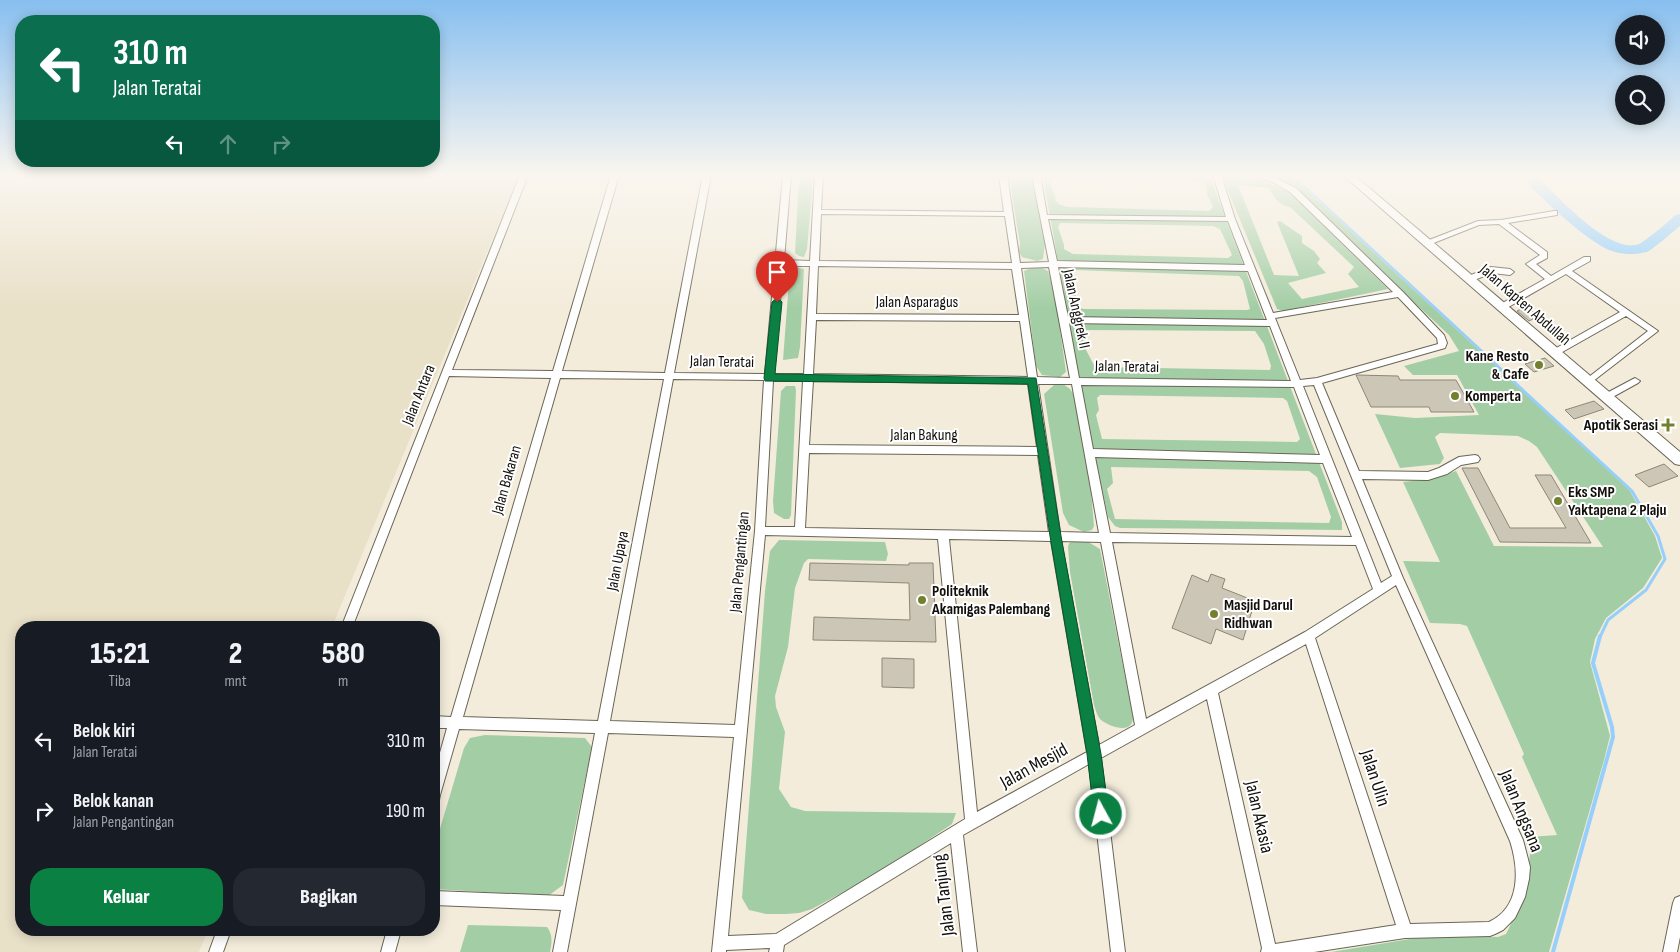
<!DOCTYPE html>
<html lang="id">
<style>
:root{--surface:#171b24;--page:#242831;--text:#f1f3f6;--muted:#9ea1a6;--accent:#0b8043}
body{margin:0;font-family:"Sofia Sans Condensed",sans-serif;background:var(--page);color:var(--text);height:100vh;display:flex;flex-direction:column;font-size:19px;white-space:nowrap}
*{box-sizing:border-box;margin:0}
p{font-size:16px;color:var(--muted)}
.icon{flex:none;width:28px;height:28px;fill:none;stroke:currentColor;stroke-width:2;stroke-linecap:round;stroke-linejoin:round}
.map{position:relative;flex:1;overflow:hidden}
.details{position:absolute;left:15px;top:621px;width:425px;height:315px;display:flex;flex-direction:column;background:var(--surface);border-radius:20px;box-shadow:0 2px 12px #0003}
.details>*{flex:none}
.hud{position:absolute;left:15px;top:15px;width:425px;height:152px;border-radius:20px;box-shadow:0 2px 12px #0003;background:#0b6e4f;color:#fff;overflow:hidden}
.buttons{position:absolute;left:1615px;top:15px;display:grid;gap:10px}
.buttons a{display:grid;place-items:center;width:50px;height:50px;border-radius:50%;background:var(--surface);box-shadow:0 2px 12px #0003;font-size:25px}
.pin{position:absolute;display:grid;place-items:center;width:42px;height:42px;color:#fff;margin:-51px -21px;border-radius:50% 50% 50% 0;rotate:-45deg;box-shadow:0 0 5px #0007}
.pin .icon{rotate:45deg}
.me{position:absolute;width:55px;margin:-28px;rotate:353deg;stroke-linejoin:round;filter:drop-shadow(0 0 4px #0008)}
.turn{display:flex;align-items:center;gap:18px;height:105px;padding:0 15px;font-size:22px}
.turn .icon{width:65px;height:65px;stroke-width:2.5}
.turn b{display:block;font-size:35px;line-height:42px}
.lanes{display:flex;align-items:center;height:48px;padding:0 15px;background:#0003;justify-content:center;gap:25px;direction:ltr}
.lanes .off{opacity:.35}
.eta{display:flex;justify-content:space-evenly;align-items:center;height:85px;text-align:center}
.eta b{font-size:30px;font-weight:800;line-height:35px}
.cta{display:flex;gap:10px;margin-top:auto;padding:10px 15px}
.cta a{flex:1;height:58px;border-radius:20px;background:var(--accent);color:#fff;font-size:20px;font-weight:800;line-height:58px;text-align:center}
.cta a+a{background:var(--page);color:var(--text)}
ul{padding:0;list-style:none}
li{display:flex;align-items:center;gap:15px;height:70px;padding:0 15px}
li div{flex:1}
li b{display:block;font-size:19px}
li em{font-style:normal}
.map>svg:first-child{display:block}
.built{fill:#e9e0c8}
.green{fill:#a3cea5;fill-rule:evenodd}
.lines{fill:none;stroke-linecap:round;stroke-linejoin:round}
.stream-far2{stroke:#96cffb;stroke-width:2.5}
.stream-far1{stroke:#96cffb;stroke-width:3}
.stream{stroke:#96cffb;stroke-width:4}
.river{fill:#96cffb;fill-rule:evenodd}
.building{fill:#ccc6b6;stroke:#8d8778}
.minor-casing{stroke:#6a6556;stroke-width:2}
.secondary-casing{stroke:#6a6556;stroke-width:2}
.minor{fill:#fff;fill-rule:evenodd}
.secondary{fill:#fff;fill-rule:evenodd}
.route{fill:#0b8043;stroke:#07532c}
.poi-dot{fill:#74802d;stroke:#fff;stroke-width:2}
.labels{text-anchor:middle;dominant-baseline:central;stroke-width:4;stroke-linejoin:round;paint-order:stroke}
.street-label{font-size:16px;fill:#13100b;stroke:#fff}
.poi-label{font-size:16px;font-weight:bold;fill:#13100b;stroke:#fff;text-anchor:start}
.near-street-label{font-size:19px;fill:#13100b;stroke:#fff}
</style>
<div class="map">
<svg width="1680" height="952" viewBox="0 0 1680 952">
<rect width="100%" height="100%" fill="#f3ecdb"/>
<!-- built -->
<path class="built" d="M0,175H519L332,627L21,628V930H208L199,952H0Z"/>
<!-- green -->
<path class="green" d="M801,175H811L813,181L807,249L804,257L799,256L795,253L799,178Z
M1029,175L1032,178L1045,244L1043,259L1037,261L1022,257L1019,252L1020,244L1009,176Z
M1063,175L1196,177L1211,180L1342,522V530L1120,528L1115,526L1108,517L1081,390L1043,177ZM1094,178L1199,181L1206,184L1207,194L1213,207L1209,211L1069,207L1060,205L1056,201L1050,181L1053,179ZM1060,223L1213,226L1220,229L1232,255L1228,258L1073,254L1064,249V245L1058,227ZM1075,270L1239,276L1243,281L1250,309L1247,310L1083,309L1080,307L1068,275L1069,273ZM1081,330L1255,331L1264,344L1271,366L1270,370L1095,367L1085,348ZM1100,395L1283,398L1287,401L1300,439L1297,442L1102,439L1096,415L1099,410L1097,398ZM1111,467L1309,471L1317,477L1331,517L1329,523L1115,519L1107,489L1113,483Z
M1271,175H1290L1603,465L1630,491L1655,536L1662,558L1643,588L1606,618L1595,639L1590,662L1610,736L1604,760L1549,952H1331L1434,935L1498,937L1506,934L1525,895L1530,853L1525,840L1529,837L1557,835L1522,757L1524,754L1467,626L1460,624L1430,623L1403,561L1440,562L1403,482L1431,479L1456,471L1494,546L1603,547L1537,447L1529,441L1518,436L1440,433L1435,437L1444,458L1440,464L1400,468L1375,414L1415,418L1479,415L1457,375H1413L1404,366L1459,351L1449,335L1284,181Z
M1231,176L1265,181L1289,192L1388,289L1283,311L1277,309L1226,186L1224,178ZM1238,185L1269,188C1273,197 1280,206 1290,207L1354,267L1348,274L1359,287L1302,299L1288,283L1326,273L1317,263L1320,259L1314,251L1302,243V236L1280,221L1277,222L1299,276L1274,275Z
M795,267L804,269L800,347L798,358L783,360L789,281L792,269Z
M1031,268H1042L1048,271L1055,294L1066,372L1060,377L1042,375L1036,366L1024,271Z
M1063,384L1070,389L1074,395L1091,491L1094,526L1092,530L1084,532L1069,525L1063,513L1044,394L1054,385Z
M786,386H795L796,390L791,515L789,519H784L774,513L773,501L781,391Z
M779,540L885,542L888,554L886,561L808,559L804,563L795,588L788,647L775,696L776,707L785,732L779,789L791,807L805,811L956,813L952,824L882,871L812,909L799,913L786,914H766L749,910L742,898L765,591L770,551Z
M1075,540H1085L1100,549L1133,717C1133,735 1110,727 1101,720C1097,716 1096,711 1094,705L1070,572L1068,547L1069,543Z
M485,735L585,738L592,747L563,885L548,896L434,889V849L464,748L470,738Z
M468,925L547,927C553,935 552,942 550,952H460Z"/>
<g class="lines">
<!-- stream-far2 -->
<path class="stream-far2" d="M1292,175L1515,382"/>
<!-- stream-far1 -->
<path class="stream-far1" d="M1513,381L1632,491L1658,536L1665,559L1646,590L1608,620L1600,637"/>
<!-- stream -->
<path class="stream" d="M1553,952L1613,737L1612,727L1593,663L1600,636"/>
<!-- river -->
<path class="river" d="M1521,175H1535C1556,194 1609,255 1639,244C1644,242 1670,221 1675,215L1680,214V226C1675,230 1651,251 1647,252C1634,255 1621,255 1609,250C1587,241 1535,194 1521,175Z"/>
</g>
<!-- building -->
<path class="building" d="M1526,307L1539,316L1529,321L1517,311Z
M1545,358L1554,366L1534,372L1525,364Z
M1356,375L1398,376L1400,380H1456L1474,412H1431L1429,407H1371Z
M1594,401L1604,409L1574,419L1565,410Z
M1664,464L1678,476L1649,487L1635,475Z
M1462,468H1478L1510,528H1566L1535,475H1551L1591,543L1500,542Z
M810,563L909,565V563H933L936,642L813,640L814,617L910,620L909,583L809,580Z
M1211,574L1225,579L1222,588L1255,601L1243,640L1216,629L1211,644L1172,628L1192,575L1208,582Z
M882,658L914,659V688L882,687Z"/>
<g class="lines">
<!-- minor casing -->
<g class="minor-casing">
<path id="minor" d="M520,175H528L452,370L553,371L611,175H619L562,371L665,373L703,175H711L674,373L765,374L783,175H791L784,260L810,261L815,175H823L821,210L1004,212L999,175H1007L1020,263L1049,262L1032,175H1040L1047,215L1226,217L1213,175H1221L1235,219L1273,313L1393,292L1290,192L1274,183L1255,175C1271,175 1282,181 1296,188L1403,292L1444,335L1447,343L1445,348L1322,383L1359,471L1428,472L1439,468L1459,457L1475,455L1478,456L1480,459L1478,462L1461,465L1447,474L1428,480L1362,479L1403,578L1523,840L1530,867L1529,879L1525,897L1515,918L1503,930L1495,934L1490,936L1405,938L1314,952H1261L1262,948L1207,699L1101,758L1125,952H1111L1089,764L963,835L977,952H963L951,843L784,945L783,952H769L770,948L726,950V952H712L734,737L608,733L567,952H553L561,910L434,905V891L564,896L595,733L459,729L440,795L439,800L434,801V774L447,728H434V716L451,717L551,378L449,376L352,628H341ZM821,214L1005,216L1012,263L819,261ZM1048,219L1228,221L1245,265L1057,261ZM783,266H810L804,374H774ZM818,266L1012,269L1019,315L816,314ZM1049,267L1070,378L1037,377L1021,268ZM1058,267L1248,271L1267,320L1068,317ZM1398,297L1437,338L1438,344L1317,378L1300,380L1275,318ZM816,320L1020,321L1028,377L813,374ZM1069,323L1270,326L1291,381L1079,378ZM560,378L664,379L598,721L463,717ZM673,379L764,380L755,531L735,725L610,721ZM773,381H803L795,527H765ZM813,381L1028,384L1037,447L809,445ZM1038,384H1072L1099,533L1060,532ZM1081,385L1294,387L1320,455L1093,449ZM1314,385L1392,576L1381,583L1303,386ZM809,453L1038,455L1049,532L805,528ZM1095,457L1323,463L1352,537L1110,533ZM765,535L938,539L965,819L776,934L728,936ZM949,539L1051,541L1087,752L977,812ZM1061,541L1101,542L1135,725L1099,745ZM1112,542L1356,545L1373,589L1305,632L1146,719ZM1396,585L1510,841C1519,869 1521,907 1489,922L1410,924L1315,638ZM1306,644L1396,925L1275,944L1218,693Z
M1554,211H1557V215L1508,223L1547,252V258L1536,264L1551,276L1584,257H1590V261L1572,271L1658,331L1588,385L1583,382L1585,380L1648,331L1626,316L1557,355H1551L1550,353L1551,351L1620,312L1566,274L1505,309H1499L1498,307L1499,305L1545,279L1526,264L1540,255L1499,224L1479,225L1431,244L1428,245L1424,242L1478,221L1501,220Z
M1491,267L1510,269L1514,272L1510,275L1492,273L1469,282L1465,279L1466,277Z
M1635,378L1640,381L1638,383L1609,399H1603L1601,397L1603,395Z
M1680,896V937L1677,952H1663L1673,903L1675,898Z
M217,930H231L223,952H209Z
M387,930H401L395,952H381Z"/>
</g>
<!-- secondary casing -->
<g class="secondary-casing">
<path id="secondary" d="M1343,175H1354L1680,452V465L1675,464Z"/>
</g>
<!-- minor -->
<use href="#minor" class="minor"/>
<!-- secondary -->
<use href="#secondary" class="secondary"/>
</g>
<!-- sky -->
<linearGradient id="sky" x2="0" y2="1"><stop stop-color="#87bff0"/><stop offset="0.57" stop-color="#faf6ef"/><stop offset="1" stop-color="#faf6ef" stop-opacity="0"/></linearGradient>
<rect width="1680" height="308" fill="url(#sky)"/>
<!-- route -->
<path class="route" d="M777,298L782,302L775,374L1036,378L1061,536L1101,754L1109,814L1106,819L1101,821L1096,819L1094,814L1087,754L1050,536L1028,384L765,381L764,378L772,302Z"/>
<!-- markers -->
<g class="poi-dot">
<circle cx="1539" cy="365" r="5"/>
<circle cx="1455" cy="396" r="5"/>
<path d="M1665.5 417.5h5v5h5v5h-5v5h-5v-5h-5v-5h5z"/>
<circle cx="1558" cy="501" r="5"/>
<circle cx="922" cy="600" r="5"/>
<circle cx="1214" cy="614" r="5"/>
</g>
<g class="labels">
<!-- street labels -->
<g class="street-label">
<text x="917" y="302">Jalan Asparagus</text>
<text transform="translate(1525 305) rotate(41)">Jalan Kapten Abdullah</text>
<text transform="translate(1076 309) rotate(78)">Jalan Anggrek II</text>
<text transform="translate(722 362) rotate(1)">Jalan Teratai</text>
<text transform="translate(1127 367) rotate(1)">Jalan Teratai</text>
<text transform="translate(419 395) rotate(-68)">Jalan Antara</text>
<text x="924" y="435">Jalan Bakung</text>
<text transform="translate(507 480) rotate(-74)">Jalan Bakaran</text>
<text transform="translate(618 561) rotate(-79)">Jalan Upaya</text>
<text transform="translate(740 562) rotate(-85)">Jalan Pengantingan</text>
</g>
<!-- poi labels -->
<g class="poi-label">
<text x="1529" y="356" text-anchor="end">Kane Resto<tspan x="1529" dy="18">&amp; Cafe</tspan></text>
<text x="1465" y="396">Komperta</text>
<text x="1658" y="425" text-anchor="end">Apotik Serasi</text>
<text x="1568" y="492">Eks SMP<tspan x="1568" dy="18">Yaktapena 2 Plaju</tspan></text>
<text x="932" y="591">Politeknik<tspan x="932" dy="18">Akamigas Palembang</tspan></text>
<text x="1224" y="605">Masjid Darul<tspan x="1224" dy="18">Ridhwan</tspan></text>
</g>
<!-- near-street labels -->
<g class="near-street-label">
<text transform="translate(1034 766) rotate(-29)">Jalan Mesjid</text>
<text transform="translate(1375 778) rotate(72)">Jalan Ulin</text>
<text transform="translate(1521 811) rotate(68)">Jalan Angsana</text>
<text transform="translate(1259 817) rotate(77)">Jalan Akasia</text>
<text transform="translate(944 895) rotate(-97)">Jalan Tanjung</text>
</g>
</g>
</svg>
<div class="buttons">
<a><svg class="icon" aria-label="sound" viewBox="0 0 24 24"><path d="M4 9h4l5-4v14l-5-4H4zM17 9q2 3 0 6"/></svg></a>
<a><svg class="icon" aria-label="search" viewBox="0 0 24 24"><circle cx="10" cy="10" r="6"/><path d="M15 15l6 6"/></svg></a>
</div>
<div class="pin" style="left:777px;top:302px;background:#d93025"><svg class="icon" aria-label="arrive" viewBox="0 0 24 24"><path d="M6 21V4h12l-3 4 3 4H6"/></svg></div>
<svg class="me" style="left:1101px;top:814px" viewBox="-20 -20 40 40"><circle r="17" fill="#0b8043" stroke="#fff" stroke-width="3"/><path d="M0-11L8 9 0 5-8 9z" fill="#fff"/></svg>
<div class="hud">
<div class="turn"><svg class="icon" aria-label="left" viewBox="0 0 24 24"><path d="M17 20v-9H6M10 6l-5 5 5 5"/></svg><div><b>310 m</b>Jalan Teratai</div></div>
<div class="lanes"><svg class="icon" aria-label="left" viewBox="0 0 24 24"><path d="M17 20v-9H6M10 6l-5 5 5 5"/></svg><svg class="icon off" aria-label="ahead" viewBox="0 0 24 24"><path d="M12 20V5M6 11l6-6 6 6"/></svg><svg class="icon off" aria-label="right" viewBox="0 0 24 24"><path d="M7 20v-9h11M14 6l5 5-5 5"/></svg></div>
</div>
<section class="details">
<div class="eta">
<div><b>15:21</b><p>Tiba</p></div>
<div><b>2</b><p>mnt</p></div>
<div><b>580</b><p>m</p></div>
</div>
<ul>
<li><svg class="icon" aria-label="left" viewBox="0 0 24 24"><path d="M17 20v-9H6M10 6l-5 5 5 5"/></svg><div><b>Belok kiri</b><p>Jalan Teratai</p></div><em>310 m</em></li>
<li><svg class="icon" aria-label="right" viewBox="0 0 24 24"><path d="M7 20v-9h11M14 6l5 5-5 5"/></svg><div><b>Belok kanan</b><p>Jalan Pengantingan</p></div><em>190 m</em></li>
</ul>
<div class="cta"><a>Keluar</a><a>Bagikan</a></div>
</section>
</div>
